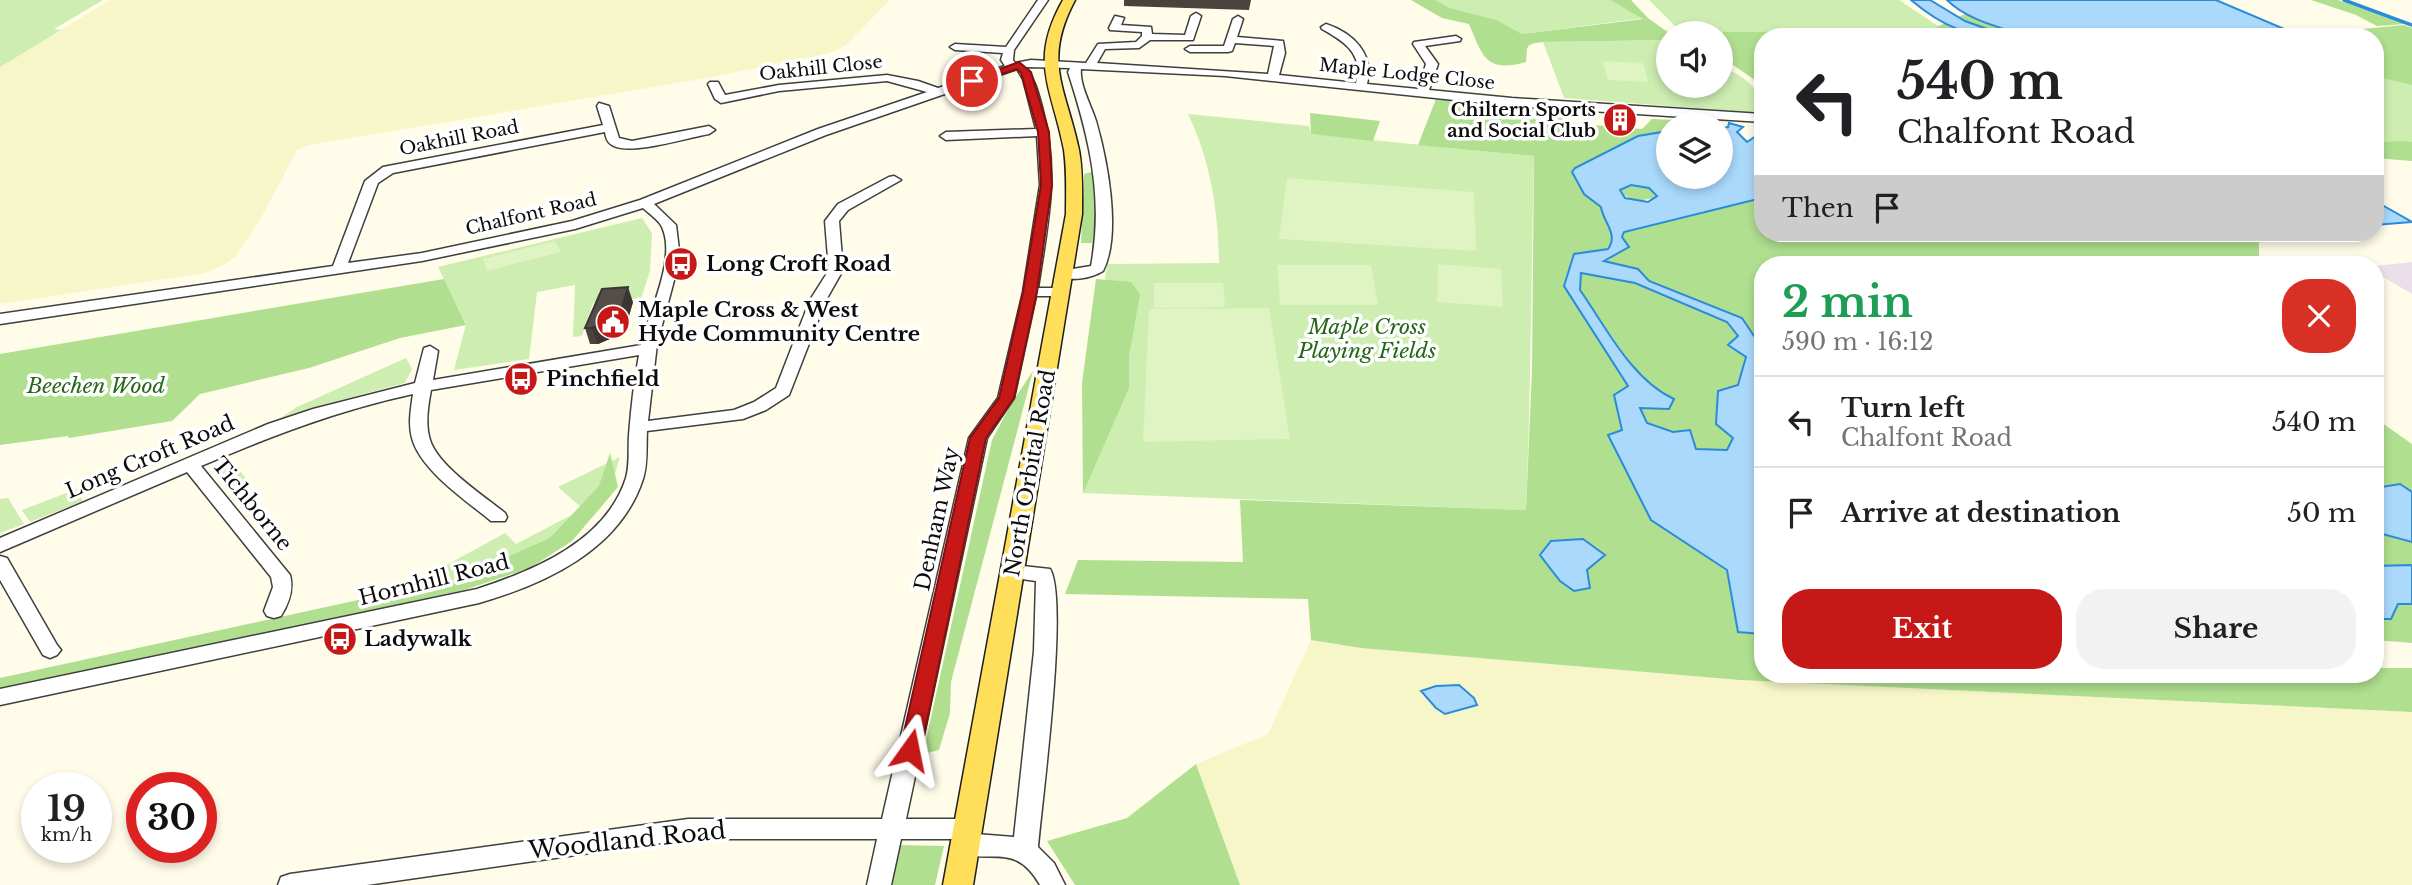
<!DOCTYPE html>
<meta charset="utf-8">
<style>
:root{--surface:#fff;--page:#f2f2f2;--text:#202124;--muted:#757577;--line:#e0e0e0;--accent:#c71818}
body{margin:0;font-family:"Libre Baskerville",serif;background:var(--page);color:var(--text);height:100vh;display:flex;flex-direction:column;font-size:26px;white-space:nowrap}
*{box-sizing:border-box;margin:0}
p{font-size:23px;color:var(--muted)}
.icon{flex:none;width:38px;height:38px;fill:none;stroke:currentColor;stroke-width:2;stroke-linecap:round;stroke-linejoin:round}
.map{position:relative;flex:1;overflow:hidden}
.sheet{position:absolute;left:1754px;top:256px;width:630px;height:427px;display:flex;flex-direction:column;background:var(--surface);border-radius:28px;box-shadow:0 4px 10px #0003}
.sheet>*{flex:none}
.top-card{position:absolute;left:1754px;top:28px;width:630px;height:214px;border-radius:28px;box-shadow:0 4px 10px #0003;background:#fff;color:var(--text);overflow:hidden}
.fabs{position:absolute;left:1656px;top:21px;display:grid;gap:14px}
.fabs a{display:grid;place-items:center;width:77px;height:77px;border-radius:50%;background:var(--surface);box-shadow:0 4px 10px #0003;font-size:35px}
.speed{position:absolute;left:21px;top:772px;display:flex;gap:14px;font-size:35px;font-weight:700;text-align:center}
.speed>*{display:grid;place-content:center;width:91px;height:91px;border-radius:50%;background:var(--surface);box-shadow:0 4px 10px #0003;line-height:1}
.speed small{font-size:18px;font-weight:400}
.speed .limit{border:10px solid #d22;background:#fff;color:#111}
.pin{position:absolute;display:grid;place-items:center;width:60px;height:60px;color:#fff;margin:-30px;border:4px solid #fff;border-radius:50%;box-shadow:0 2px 7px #0007}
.me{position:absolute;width:77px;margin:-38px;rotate:12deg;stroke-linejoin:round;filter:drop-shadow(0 0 5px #0008)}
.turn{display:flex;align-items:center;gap:24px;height:147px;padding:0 28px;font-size:32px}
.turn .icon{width:91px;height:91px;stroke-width:2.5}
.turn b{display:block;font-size:49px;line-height:60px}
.then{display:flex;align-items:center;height:66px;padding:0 28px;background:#0003;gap:14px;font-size:26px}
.round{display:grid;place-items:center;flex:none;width:74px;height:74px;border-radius:28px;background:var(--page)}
.summary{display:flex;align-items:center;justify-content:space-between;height:119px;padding:0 28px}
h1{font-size:42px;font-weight:700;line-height:52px;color:#1e9e55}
.button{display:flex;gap:14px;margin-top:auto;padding:14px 28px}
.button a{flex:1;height:80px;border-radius:28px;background:var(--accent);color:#fff;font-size:28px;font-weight:700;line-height:80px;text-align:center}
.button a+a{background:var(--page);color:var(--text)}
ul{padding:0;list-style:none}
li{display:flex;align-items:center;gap:21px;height:91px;padding:0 28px;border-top:2px solid var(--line)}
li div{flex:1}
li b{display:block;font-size:26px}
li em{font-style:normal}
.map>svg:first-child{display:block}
.industrial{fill:#ebdfec}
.farmland{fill:#f7f6c8}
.green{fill:#cdedb1}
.forest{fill:#afdf8f}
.pitch{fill:#e0f3c3}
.water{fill:#aad9fc;stroke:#2a8bd9;stroke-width:2;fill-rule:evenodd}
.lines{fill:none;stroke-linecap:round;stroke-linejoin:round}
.stream{stroke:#2a8bd9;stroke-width:3.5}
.minor-casing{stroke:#3f3f3f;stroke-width:3}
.major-casing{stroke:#1d1d1d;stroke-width:3}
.minor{fill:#fff;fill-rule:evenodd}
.major{fill:#ffdf5a;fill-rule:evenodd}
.wall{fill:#49423d}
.shaded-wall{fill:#3c3632}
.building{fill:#554d47;stroke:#3c3632;stroke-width:2}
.route{fill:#c71818;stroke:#811010;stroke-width:2}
.labels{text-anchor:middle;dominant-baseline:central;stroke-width:7;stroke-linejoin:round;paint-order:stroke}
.far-street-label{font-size:18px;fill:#0c0c0c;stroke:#fff}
.far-poi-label{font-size:18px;font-weight:bold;fill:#0c0c0c;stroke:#fff;text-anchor:end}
.poi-label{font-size:21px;font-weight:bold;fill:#0c0c0c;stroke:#fff;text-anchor:start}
.park-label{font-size:21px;font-style:italic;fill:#246817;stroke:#fff}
.street-label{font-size:21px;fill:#0c0c0c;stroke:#fff}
.near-street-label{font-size:24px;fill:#0c0c0c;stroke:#fff}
</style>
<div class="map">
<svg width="2412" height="885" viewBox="0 0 2412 885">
<rect width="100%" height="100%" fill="#fffcea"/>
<!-- industrial -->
<path class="industrial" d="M2412,262V294L2375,272V266Z"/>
<!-- farmland -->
<path class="farmland" d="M110,0H890L846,45L830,53L707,78L309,145L297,150L260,220L236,256L226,264L205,273L0,304V67Z
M1311,640L1361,648L1740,680L2412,712V885H1240L1196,764L1268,734Z"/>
<!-- green -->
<path class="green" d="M0,0H103L54,29L61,30L0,67Z
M1435,0H1610L1644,18L1522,34L1497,20L1450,8Z
M1649,0H1899L1938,26C1908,39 1883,40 1851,31L1681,32Z
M1668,40V86H1720V65C1742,77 1762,85 1762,113L1564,98L1543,42Z
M2412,59V147H2375V64Z
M1188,114L1309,126L1311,134L1534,156C1531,274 1531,392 1526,510L1083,493L1092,386L1107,264L1219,263C1218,210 1211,162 1188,114Z
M642,218L652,233L650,271L641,298L593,303L582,336L573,337L575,285L537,292L529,359L454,370L466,324L438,267Z
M406,358L412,369L405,383L315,407L276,421L297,407Z
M620,457C615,471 612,492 604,503C562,562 456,580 390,600L412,584L505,533L516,544L583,509L558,487Z
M229,458L250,483L230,492L213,472Z
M77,489L83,501L30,522L22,510Z
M8,498L24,524L0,533V499Z"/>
<!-- forest -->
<path class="forest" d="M1411,0H1435L1450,8L1497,20L1522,34L1643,19L1610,0H1631L1648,18L1669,33L1668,40L1543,42C1523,44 1528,47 1526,62C1485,74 1482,54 1469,24L1442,18Z
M2311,0H2338L2405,24L2377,26L2356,15Z
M1972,11L2038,37H1914Z
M2404,25L2412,28V85L2375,76V37H2326L2322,33Z
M1851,31L1871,37H1762V85L1720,56V33L1681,32Z
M1436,99L1561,110L1570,123L1642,129L1652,119L1676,120L1674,124H1668L1666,132L1638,136L1575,168L1573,176L1584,194L1601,207C1603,222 1619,234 1608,249L1574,254L1565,286L1628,387L1614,395L1622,430L1608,436L1651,520L1728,570L1738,632L1762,634V674H2375V668H2412V712L1740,680L1361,648L1311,640L1308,599L1065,594L1078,560L1243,562L1240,500L1526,510L1532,370L1534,156L1418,145Z
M1310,113L1380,121L1373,141L1311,134Z
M2398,141L2412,142V161L2375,158V143Z
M1095,171L1097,222L1092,243H1081L1084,174Z
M1637,185L1653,190L1656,198L1636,201L1620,193L1625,186Z
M1762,198V233H2259V260L2262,264H1762V348L1742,318L1649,281L1638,269L1603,262L1629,247L1622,237L1624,232Z
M1581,273L1635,283L1727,322L1739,336L1729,344L1746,357L1738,385L1733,438L1727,450L1696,449L1673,432L1647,423L1640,408L1674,399L1660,393L1640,376L1579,290Z
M444,279L466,325L400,338L309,368L200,394L172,421L69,438L68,436L0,445V354Z
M1096,279L1131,282L1140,294L1129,356V388L1083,493L1082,383Z
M1033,371L951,682L950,713L939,750L923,754L992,440L1011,404Z
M2375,418L2412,444V492L2400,484L2375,488Z
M610,453L618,487L572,541L530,568L464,590L0,690V678L459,578L550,538L599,486Z
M2375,532L2412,542V565L2375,566Z
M2398,604H2412V643L2375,640V619H2391Z
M1196,764L1240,885H1075L1047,841L1127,818Z
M898,845L944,846L935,885H889Z"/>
<!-- pitch -->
<path class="pitch" d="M1603,61L1643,63L1648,82L1608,80Z
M1287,178L1474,192L1476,251L1279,239Z
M555,241L561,252L487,271L483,259Z
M1438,264L1501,269L1503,307L1437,302Z
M1277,265H1371L1378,305H1280Z
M1154,283H1223L1225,307L1154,308Z
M1269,308L1290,439L1143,442L1149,309Z"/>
<!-- water -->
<path class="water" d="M1911,0H1930L1965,21L2009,37C1968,37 1943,27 1911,0Z
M1947,0H2216L2303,37H2030C2003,28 1968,21 1947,0Z
M1729,123L1743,127L1737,132L1747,142L1756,136V131L1762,127V198L1624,232L1622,237L1629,247L1604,261L1638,269L1649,281L1742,318L1762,348V369L1757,372L1762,379V634L1738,632L1727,570L1651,520L1608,435L1622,430L1614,395L1628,386L1564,286L1574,254L1608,249C1619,234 1603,222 1601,207L1584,194L1572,172L1575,168L1638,136L1668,131V177H1720V129L1728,127ZM1631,185L1649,188L1657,196L1648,202L1625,198L1620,190ZM1581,273L1635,283L1727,322L1738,336L1728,345L1746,357L1738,385L1718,391L1716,424L1733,438L1727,450L1696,449L1690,430L1673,432L1647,423L1640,408L1669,409L1674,399C1632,380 1606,327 1580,290Z
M2375,201L2412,222L2375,225Z
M2400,484L2412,492V542L2375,532V488Z
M1583,539L1605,555L1587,570L1590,588L1574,591L1560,581L1540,555L1551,541Z
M2412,565V604H2398L2391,619H2375V566Z
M1459,685L1474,698L1477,705L1445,714L1436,708L1421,691L1436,686Z"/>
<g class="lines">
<!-- stream -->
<path class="stream" d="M2344,0L2412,25"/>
<!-- minor casing -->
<g class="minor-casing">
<path id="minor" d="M1038,0H1048L1014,50L1013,60L1015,63L1031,60L1086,63L1098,44L1136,42L1142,36V32L1110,30L1109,28L1115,16L1124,18L1121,25L1151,27L1152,34L1185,35L1191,16L1196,13L1201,16L1193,40H1150L1139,48L1105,49L1097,63L1268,74L1274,46L1235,43L1232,51L1228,52H1190L1185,49L1190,46H1224L1233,19L1238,16L1243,19L1237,37L1283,41L1285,53L1279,75L1356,83C1364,54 1345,42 1322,29L1321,27L1326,24C1353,33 1375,54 1367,84L1418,89L1426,64L1413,44L1414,42L1456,36L1461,39L1460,41L1425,46L1438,64L1429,90L1512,98L1762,114V122L1512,106L1225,76L1081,69C1079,84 1091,105 1096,121C1107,159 1122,234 1103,271C1092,278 1068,283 1058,274L1060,271L1091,266C1104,197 1089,137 1068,72L1070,68L1026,67C1035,80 1038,92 1042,107C1060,173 1048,221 1038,288H1061L1068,292L1061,296H1036L1014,398L987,438L906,819H966L975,822L978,829L976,834L1014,837L1034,651L1036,581L1006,577L1003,572L1006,567L1013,565L1050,569C1069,600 1042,800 1038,847L1054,863L1065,885H1040C1015,841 991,865 955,852L952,845L955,839H901L891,885H867L877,839H688L367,885H278L281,877L290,874L688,819H882L969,438L998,398L1023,292L1040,185L1037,136L946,140L940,136L946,132L1036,129L1023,79L1017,69L826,135L654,204L676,225L680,258L657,344L648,421L734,410L754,402L776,388L810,300L829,270L825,221L838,204L889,177L894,176L901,180L848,210L839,221L843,270L826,300L789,395L766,410L743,419L647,431C646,447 648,464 643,479C620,550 545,584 479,603L0,705V689L477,589C535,570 606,541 626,478C630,464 628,449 629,435C631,408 634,382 639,355L431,390C428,406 425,424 430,440C438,466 483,495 505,513L507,517L505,521H491C467,501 420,470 412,438C408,424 411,408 413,394C339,410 271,436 201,466L290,575C294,590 289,603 281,616L274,618L267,616L264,611L273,587L271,577L187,472L0,552V538L268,424L313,409L415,383L424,348L430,346L438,351L433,380L641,345C648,314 677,259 662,227C659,220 648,213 643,208L575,229L422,261L0,324V314L333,266L365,181L383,167L603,125L597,106L599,103L609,106L619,138L632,141L709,126L715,130L709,134C687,138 632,155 614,146C607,143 606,138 605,132L393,173L378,183L348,263L422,253L572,221L640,200L818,129L927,92L887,81L779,91L721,103L715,99L708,84L710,82H718L725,95L779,85L887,75L918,81L938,88L1005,66L1001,60L1003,53L955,50L950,47L955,44L1006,47Z
M0,556L7,558L57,645L61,650L57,655L50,658L43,655L0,580Z"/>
</g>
<!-- major casing -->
<g class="major-casing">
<path id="major" d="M1063,0H1075C1042,62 1066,88 1079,150C1083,171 1082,193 1082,214L973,885H943L1066,214C1066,193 1067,171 1064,150C1052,87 1028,62 1063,0Z"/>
</g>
<!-- minor -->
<use href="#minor" class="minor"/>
<!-- major -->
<use href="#major" class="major"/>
</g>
<!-- wall -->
<path class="wall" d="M1120,0H1251L1249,10L1124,6V0Z
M633,302L624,333L598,344H590L585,328Z"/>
<!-- shaded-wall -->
<path class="shaded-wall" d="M628,287L633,302L624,333L598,344L592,328Z"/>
<!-- building -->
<path class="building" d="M628,287L619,317L592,328H585L602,289Z"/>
<!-- route -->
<path class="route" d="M1019,62L1031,72L1049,132L1052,185L1037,292L1014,398L986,438L921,750L917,756L910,759L903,756L900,750L970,438L999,398L1023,292L1041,185L1038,132L1021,73L1017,69L972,84L967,81Z"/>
<!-- icons -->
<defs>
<g id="building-disc" transform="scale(1.75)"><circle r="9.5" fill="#c71818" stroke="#fff"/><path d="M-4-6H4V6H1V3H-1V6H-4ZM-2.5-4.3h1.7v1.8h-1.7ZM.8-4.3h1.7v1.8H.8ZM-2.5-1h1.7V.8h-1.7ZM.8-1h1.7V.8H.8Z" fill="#fff"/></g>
<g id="bus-disc" transform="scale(1.75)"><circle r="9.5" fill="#c71818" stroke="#fff"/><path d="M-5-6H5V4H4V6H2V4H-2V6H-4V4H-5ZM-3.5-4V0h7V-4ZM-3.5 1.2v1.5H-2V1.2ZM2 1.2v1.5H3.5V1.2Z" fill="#fff"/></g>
<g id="civic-disc" transform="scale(1.75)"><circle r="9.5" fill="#c71818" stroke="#fff"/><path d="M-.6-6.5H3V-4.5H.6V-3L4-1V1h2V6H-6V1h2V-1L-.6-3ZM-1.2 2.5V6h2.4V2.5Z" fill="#fff"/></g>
</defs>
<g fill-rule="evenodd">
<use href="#building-disc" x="1620" y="120"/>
<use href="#bus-disc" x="681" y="264"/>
<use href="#civic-disc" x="613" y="322"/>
<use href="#bus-disc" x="521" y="379"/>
<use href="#bus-disc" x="340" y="639"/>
</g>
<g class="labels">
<!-- far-street labels -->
<g class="far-street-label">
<text transform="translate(821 68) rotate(-6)">Oakhill Close</text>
<text transform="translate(1407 74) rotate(6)">Maple Lodge Close</text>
<text transform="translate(459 138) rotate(-11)">Oakhill Road</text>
<text transform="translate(531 214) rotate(-13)">Chalfont Road</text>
</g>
<!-- far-poi labels -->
<g class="far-poi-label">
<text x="1596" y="110">Chiltern Sports<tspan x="1596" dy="21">and Social Club</tspan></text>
</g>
<!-- poi labels -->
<g class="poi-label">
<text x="706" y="264">Long Croft Road</text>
<text x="638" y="310">Maple Cross &amp; West<tspan x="638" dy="24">Hyde Community Centre</tspan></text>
<text x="546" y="379">Pinchfield</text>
<text x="364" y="639">Ladywalk</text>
</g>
<!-- park labels -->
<g class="park-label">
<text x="1367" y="327">Maple Cross<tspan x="1367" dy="24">Playing Fields</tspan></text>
<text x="96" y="386">Beechen Wood</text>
</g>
<!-- street labels -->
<g class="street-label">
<text transform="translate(150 457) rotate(-23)">Long Croft Road</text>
<text transform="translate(1030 473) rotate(-80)">North Orbital Road</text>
<text transform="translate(252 504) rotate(51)">Tichborne</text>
<text transform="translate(937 519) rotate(-78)">Denham Way</text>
<text transform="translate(434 580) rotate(-14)">Hornhill Road</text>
</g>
<!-- near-street labels -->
<g class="near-street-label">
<text transform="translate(627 840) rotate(-6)">Woodland Road</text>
</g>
</g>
</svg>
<div class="fabs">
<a><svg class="icon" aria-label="sound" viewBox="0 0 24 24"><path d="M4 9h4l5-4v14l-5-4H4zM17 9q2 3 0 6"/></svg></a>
<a><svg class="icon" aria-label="layers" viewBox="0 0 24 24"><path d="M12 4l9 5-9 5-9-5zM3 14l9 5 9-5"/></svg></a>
</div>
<div class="speed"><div>19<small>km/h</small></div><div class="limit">30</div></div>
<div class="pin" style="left:972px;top:81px;background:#d93025"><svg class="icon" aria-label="arrive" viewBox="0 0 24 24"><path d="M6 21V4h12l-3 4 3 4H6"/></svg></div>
<svg class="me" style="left:910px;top:750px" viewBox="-20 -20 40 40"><path d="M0-17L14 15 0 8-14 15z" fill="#c71818" stroke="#fff" stroke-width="4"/></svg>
<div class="top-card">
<div class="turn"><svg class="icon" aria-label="left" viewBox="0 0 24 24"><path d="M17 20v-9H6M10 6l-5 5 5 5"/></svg><div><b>540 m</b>Chalfont Road</div></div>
<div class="then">Then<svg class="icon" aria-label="arrive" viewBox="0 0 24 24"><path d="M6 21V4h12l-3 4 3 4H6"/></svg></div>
</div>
<section class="sheet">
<div class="summary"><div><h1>2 min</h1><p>590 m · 16:12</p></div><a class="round" style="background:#d93025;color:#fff"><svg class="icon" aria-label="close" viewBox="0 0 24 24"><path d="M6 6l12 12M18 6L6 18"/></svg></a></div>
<ul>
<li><svg class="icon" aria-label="left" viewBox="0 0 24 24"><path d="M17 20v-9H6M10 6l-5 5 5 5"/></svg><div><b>Turn left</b><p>Chalfont Road</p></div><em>540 m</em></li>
<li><svg class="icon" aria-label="arrive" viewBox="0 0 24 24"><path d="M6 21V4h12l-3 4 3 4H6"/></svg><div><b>Arrive at destination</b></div><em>50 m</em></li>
</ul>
<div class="button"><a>Exit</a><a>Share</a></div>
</section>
</div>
